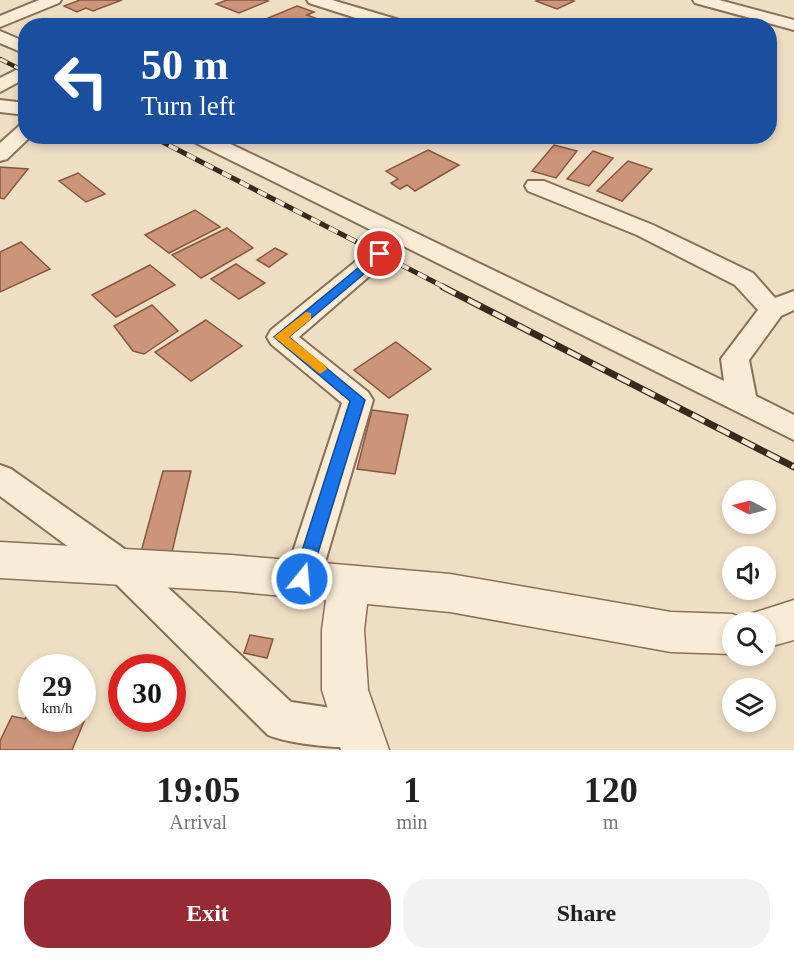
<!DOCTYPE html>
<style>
:root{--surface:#fff;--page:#f2f2f2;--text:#222;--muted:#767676;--accent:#972b35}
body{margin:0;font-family:Georgia,serif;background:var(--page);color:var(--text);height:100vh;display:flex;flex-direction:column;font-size:22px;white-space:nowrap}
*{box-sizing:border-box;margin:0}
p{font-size:20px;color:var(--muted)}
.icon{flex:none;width:33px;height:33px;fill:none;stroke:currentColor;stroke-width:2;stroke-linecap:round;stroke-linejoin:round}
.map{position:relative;height:750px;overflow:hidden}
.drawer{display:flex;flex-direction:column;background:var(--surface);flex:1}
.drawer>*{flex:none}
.banner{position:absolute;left:18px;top:18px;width:759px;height:126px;border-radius:24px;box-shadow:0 3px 9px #0003;background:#1a4fa0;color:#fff;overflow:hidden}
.needle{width:39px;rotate:277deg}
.fabs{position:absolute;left:722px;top:480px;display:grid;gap:12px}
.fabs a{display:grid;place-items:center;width:54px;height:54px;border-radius:50%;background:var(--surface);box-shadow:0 3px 9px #0003;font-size:30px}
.speed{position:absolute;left:18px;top:654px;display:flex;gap:12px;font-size:30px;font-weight:700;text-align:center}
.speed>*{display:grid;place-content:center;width:78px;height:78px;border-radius:50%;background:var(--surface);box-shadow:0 3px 9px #0003;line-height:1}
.speed small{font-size:15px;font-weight:400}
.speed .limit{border:9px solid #d22;background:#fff;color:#111}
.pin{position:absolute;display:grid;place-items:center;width:51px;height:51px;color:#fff;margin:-26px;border:3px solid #fff;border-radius:50%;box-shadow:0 2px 6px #0007}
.me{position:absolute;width:66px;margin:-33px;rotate:17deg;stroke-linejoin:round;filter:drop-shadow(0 0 4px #0008)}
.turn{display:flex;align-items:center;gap:21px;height:126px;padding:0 24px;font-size:27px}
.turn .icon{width:78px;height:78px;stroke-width:2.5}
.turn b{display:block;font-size:42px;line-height:51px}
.eta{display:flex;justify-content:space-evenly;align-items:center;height:102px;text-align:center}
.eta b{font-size:36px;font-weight:800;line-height:42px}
.action{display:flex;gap:12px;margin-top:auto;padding:12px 24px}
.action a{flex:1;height:69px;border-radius:24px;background:var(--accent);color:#fff;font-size:24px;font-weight:800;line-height:69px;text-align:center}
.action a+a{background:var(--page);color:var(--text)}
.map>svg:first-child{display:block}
.building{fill:#cc957a;stroke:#875740;stroke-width:1.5}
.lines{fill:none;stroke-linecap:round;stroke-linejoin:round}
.minor-casing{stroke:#886f5a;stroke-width:4}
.tertiary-casing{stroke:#886f5a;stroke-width:3}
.minor{fill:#f9ecd7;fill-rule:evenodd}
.tertiary{fill:#f9ecd7;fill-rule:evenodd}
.rail-far2-casing{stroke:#38291e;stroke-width:4.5}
.rail-far1-casing{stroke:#38291e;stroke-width:5}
.rail-casing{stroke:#38291e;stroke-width:7}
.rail-far2{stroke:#f5e9d3;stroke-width:3;stroke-dasharray:8;stroke-linecap:butt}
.rail-far1{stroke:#f5e9d3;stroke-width:4;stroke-dasharray:10;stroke-linecap:butt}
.rail{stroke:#f5e9d3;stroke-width:4.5;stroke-dasharray:14;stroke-linecap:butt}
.route{fill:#1a73e8;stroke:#114b97;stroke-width:1.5}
.slow{fill:#f59e0b}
</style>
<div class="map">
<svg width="794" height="750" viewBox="0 0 794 750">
<rect width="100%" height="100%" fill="#eedec4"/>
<!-- building -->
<path class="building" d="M80,0H122L93,11L86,8L77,12L64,6Z
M227,0H265L268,1L239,13L216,4Z
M539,0H571L574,1L557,9L536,1Z
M297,6L314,12L307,15L315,18L298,26H273L261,21Z
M601,20L623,26H591Z
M554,145L577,151L556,178L532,171Z
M428,150L459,165L415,191L407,185L400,189L391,183L398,179L386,171Z
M593,151L613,158L589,186L567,179Z
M628,161L652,169L622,201L597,191Z
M0,167L28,169L4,199L0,198Z
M78,173L105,194L86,202L59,181Z
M195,210L220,227L169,253L145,235Z
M227,228L253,248L201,278L172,255Z
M21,242L50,269L0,292V252Z
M275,248L287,254L269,267L257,260Z
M236,264L265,283L239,299L211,279Z
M150,265L175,285L116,317L92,295Z
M152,305L178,331L144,354L133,351L114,326Z
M206,320L242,346L191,381L155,352Z
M396,342L431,369L389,398L354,370Z
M372,410L408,415L395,474L357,469Z
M163,471H191L172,552H141Z
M250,635L273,639L267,658L244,653Z
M82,704L91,705L72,750H0V741L12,716L25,719L32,705V718H82Z"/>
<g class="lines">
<!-- minor casing -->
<g class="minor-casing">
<path id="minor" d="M39,0H61L59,3L0,27V16Z
M307,0H332L406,22L408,26H381L309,3Z
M693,0H719L794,20V30L695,3Z
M0,31L26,42V54L0,43Z
M26,65V78L0,92V78Z
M0,100L26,103V115L0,112Z
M26,124V136H31L7,159L0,161V143L19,126Z
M187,136H214L724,381L721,359L758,310L735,285L637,235L528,191L525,186L528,181H544L653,225L753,273L775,298L794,291V310L781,316L749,360L756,396L794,415V440L190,140Z
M380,246L389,249L392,254L389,259L299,337L368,392L373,400L320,579L315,590L302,595L289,590L284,579L342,403L271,344L267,337L271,330L371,249Z
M0,465L11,469L133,555L291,702L359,712L373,718L379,732L373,746C349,750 292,745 268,735L109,577L0,496Z"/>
</g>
<!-- tertiary casing -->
<g class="tertiary-casing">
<path id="tertiary" d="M0,542L231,555L450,574L671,612L732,614L747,620L750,614L794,600V640L765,648V622H732V654L671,652L450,612L367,604L364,630L368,690L389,750H341L322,690V630L326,600L231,591L0,578Z"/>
</g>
<!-- minor -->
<use href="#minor" class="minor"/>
<!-- tertiary -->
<use href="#tertiary" class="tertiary"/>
<!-- rail-far2 casing -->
<g class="rail-far2-casing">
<path id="rail-far2" d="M0,59L26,72"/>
</g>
<!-- rail-far1 casing -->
<g class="rail-far1-casing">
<path id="rail-far1" d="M151,136L446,288"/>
</g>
<!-- rail casing -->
<g class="rail-casing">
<path id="rail" d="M443,287L794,467"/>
</g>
<!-- rail-far2 -->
<use href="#rail-far2" class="rail-far2"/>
<!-- rail-far1 -->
<use href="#rail-far1" class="rail-far1"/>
<!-- rail -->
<use href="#rail" class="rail"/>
</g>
<!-- route -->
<path class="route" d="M380,250L384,252V257L289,337L365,400L310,579L308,585L302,587L296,585L293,579L350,401L274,337Z"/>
<!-- slow -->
<path class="slow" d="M306,312L311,313V319L289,337L325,365L327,369L320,374L274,337Z"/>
</svg>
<div class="fabs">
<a><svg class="needle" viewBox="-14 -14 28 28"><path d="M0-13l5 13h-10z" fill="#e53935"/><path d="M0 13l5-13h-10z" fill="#767676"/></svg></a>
<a><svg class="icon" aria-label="sound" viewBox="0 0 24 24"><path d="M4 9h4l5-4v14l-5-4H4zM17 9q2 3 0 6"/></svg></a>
<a><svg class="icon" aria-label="search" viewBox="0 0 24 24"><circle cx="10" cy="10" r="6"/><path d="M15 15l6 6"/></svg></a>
<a><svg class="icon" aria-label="layers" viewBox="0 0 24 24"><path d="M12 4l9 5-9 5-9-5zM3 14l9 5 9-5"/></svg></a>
</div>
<div class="speed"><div>29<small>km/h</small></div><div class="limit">30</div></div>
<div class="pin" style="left:380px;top:254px;background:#d93025"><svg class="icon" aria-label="arrive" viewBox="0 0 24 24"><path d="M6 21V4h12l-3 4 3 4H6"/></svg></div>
<svg class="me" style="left:302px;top:579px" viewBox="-20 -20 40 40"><circle r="17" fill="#1a73e8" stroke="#fff" stroke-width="3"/><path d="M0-11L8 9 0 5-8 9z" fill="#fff"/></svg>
<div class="banner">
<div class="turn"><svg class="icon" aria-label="left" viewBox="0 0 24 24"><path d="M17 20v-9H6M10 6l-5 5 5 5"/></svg><div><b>50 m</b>Turn left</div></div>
</div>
</div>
<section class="drawer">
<div class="eta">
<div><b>19:05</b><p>Arrival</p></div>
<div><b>1</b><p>min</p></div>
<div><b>120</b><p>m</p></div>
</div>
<div class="action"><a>Exit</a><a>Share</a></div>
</section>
